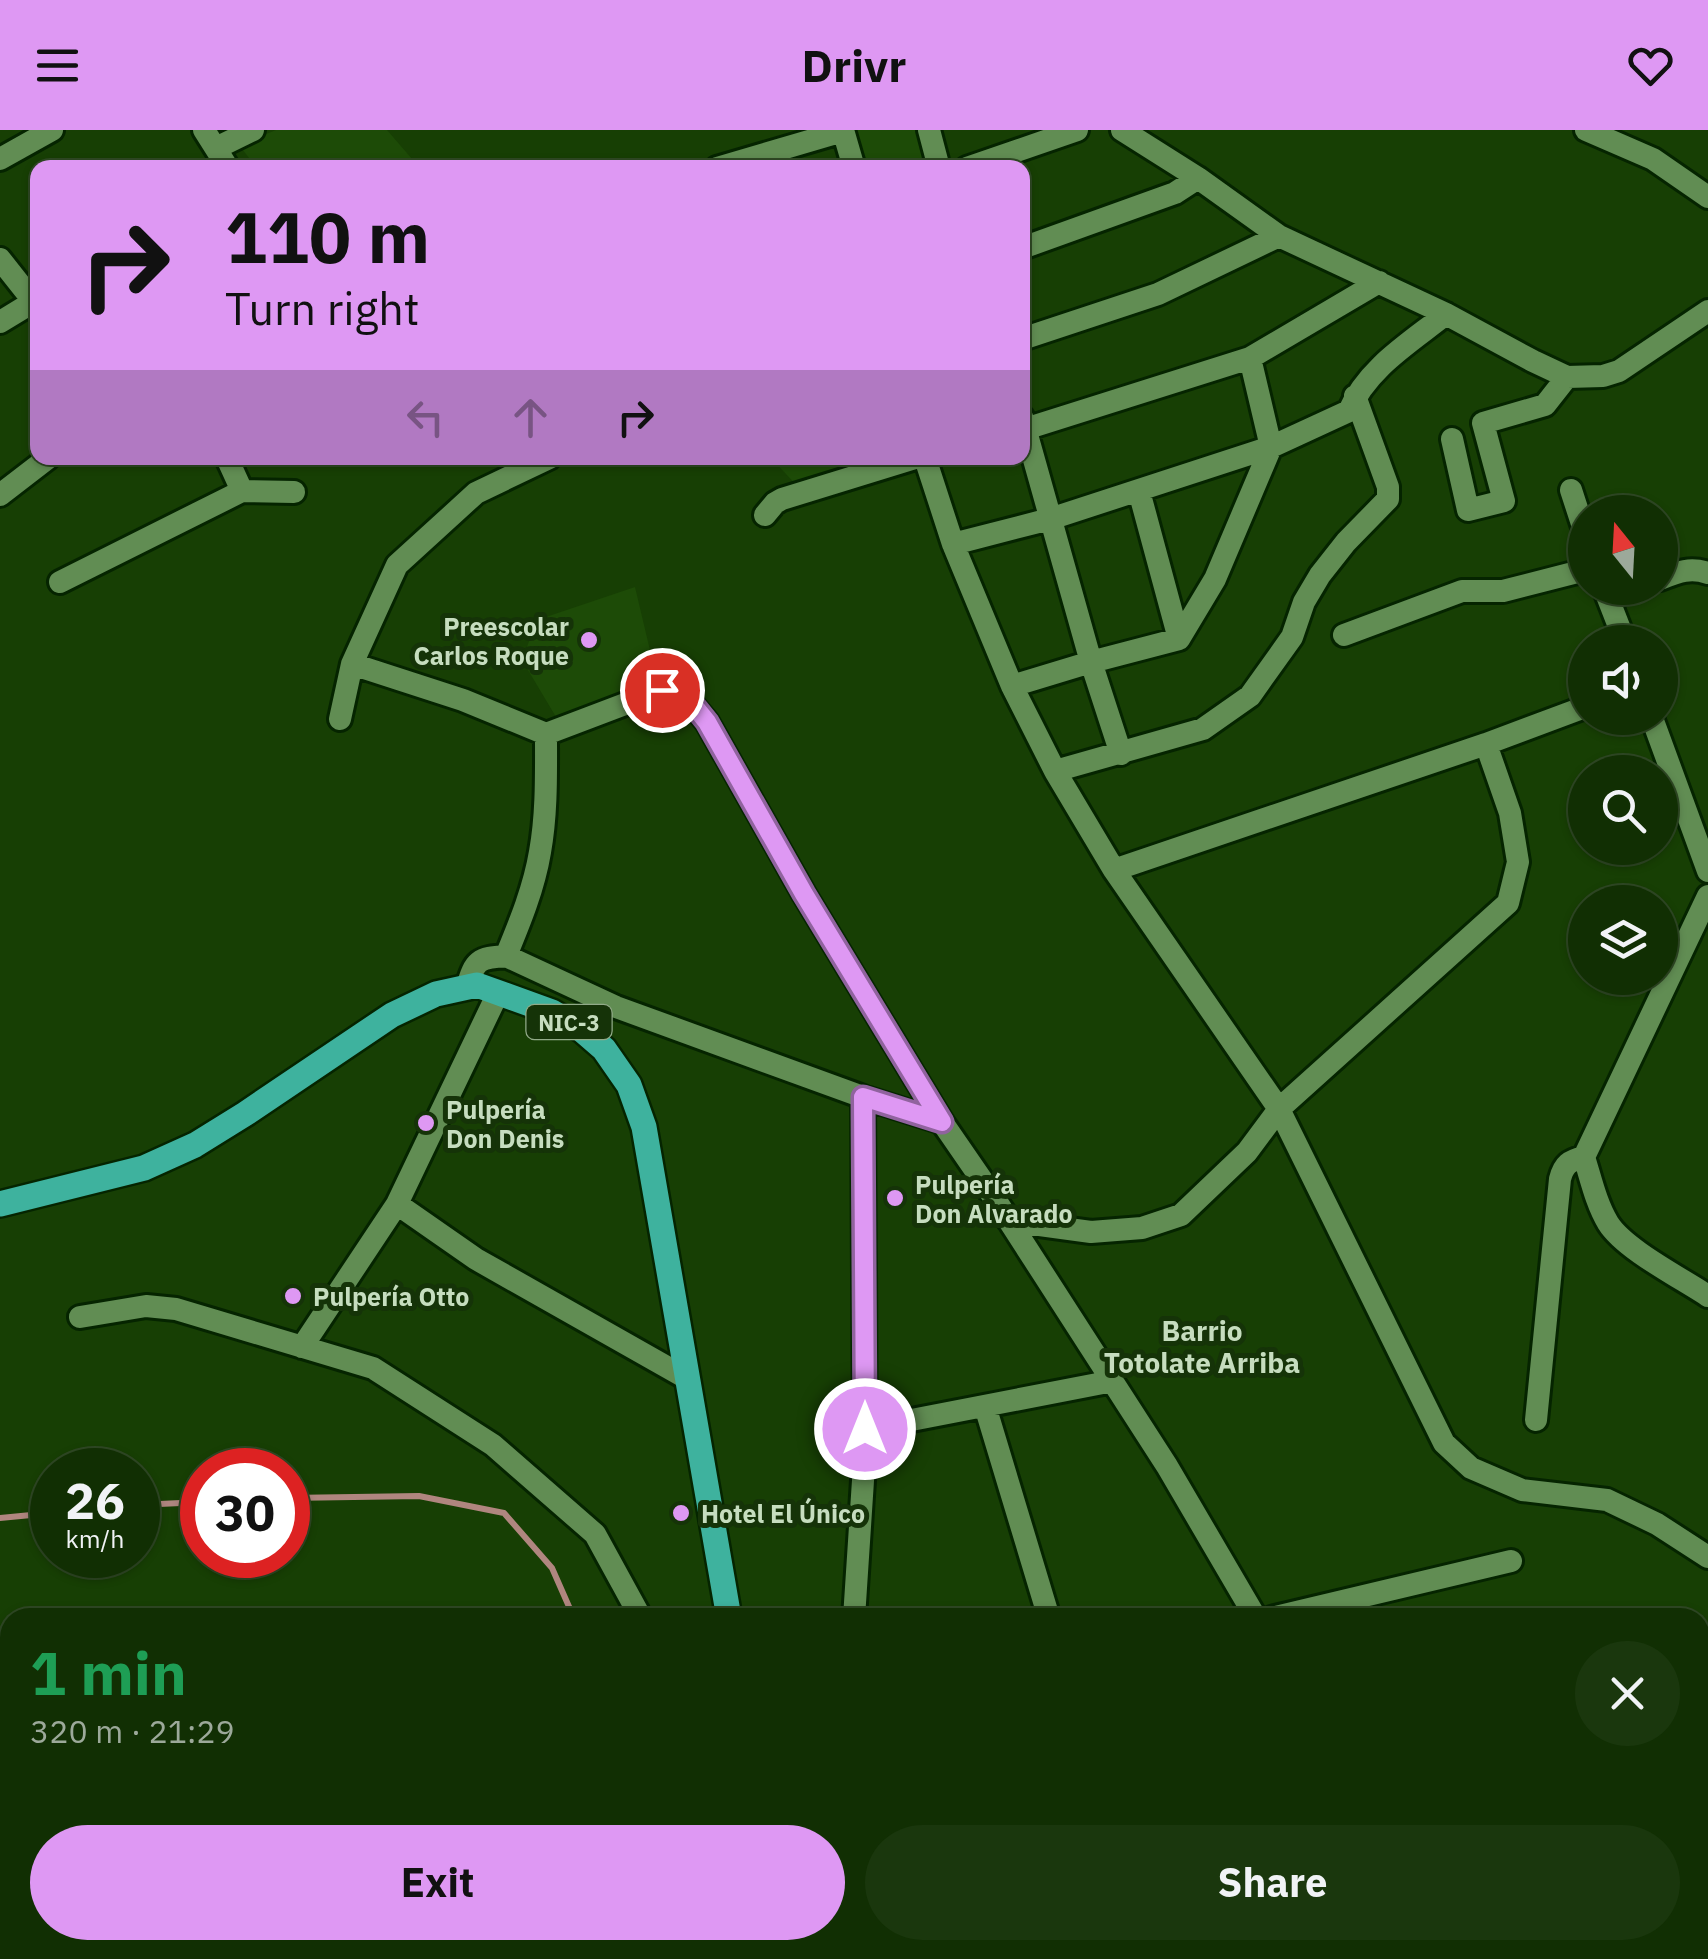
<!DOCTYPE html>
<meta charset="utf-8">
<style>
:root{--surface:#112f03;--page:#1a370d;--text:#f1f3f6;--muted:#9ca99a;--line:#304a25;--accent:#de98f3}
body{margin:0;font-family:"IBM Plex Sans",sans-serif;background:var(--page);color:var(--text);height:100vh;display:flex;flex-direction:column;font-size:38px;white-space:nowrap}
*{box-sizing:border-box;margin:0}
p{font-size:32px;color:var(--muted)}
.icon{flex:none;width:55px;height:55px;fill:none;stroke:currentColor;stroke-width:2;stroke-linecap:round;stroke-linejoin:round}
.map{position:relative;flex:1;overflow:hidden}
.panel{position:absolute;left:0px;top:1478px;width:1710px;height:352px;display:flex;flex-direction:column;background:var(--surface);border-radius:30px 30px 0 0;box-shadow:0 2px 8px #0004,0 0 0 2px var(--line)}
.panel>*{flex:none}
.banner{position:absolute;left:30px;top:30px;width:1000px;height:305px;border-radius:20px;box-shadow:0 2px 8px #0004,0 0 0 2px var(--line);background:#de98f3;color:#111;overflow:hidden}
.needle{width:65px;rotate:342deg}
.tools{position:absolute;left:1568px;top:365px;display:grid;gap:20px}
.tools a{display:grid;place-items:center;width:110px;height:110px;border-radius:50%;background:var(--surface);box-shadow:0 2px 8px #0004,0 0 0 2px var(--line);font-size:50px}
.speed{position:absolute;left:30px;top:1318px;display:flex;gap:20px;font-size:50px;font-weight:700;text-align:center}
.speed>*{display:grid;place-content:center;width:130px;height:130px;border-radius:50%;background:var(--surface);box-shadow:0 2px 8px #0004,0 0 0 2px var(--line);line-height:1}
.speed small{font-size:25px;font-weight:400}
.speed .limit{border:15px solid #d22;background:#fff;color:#111}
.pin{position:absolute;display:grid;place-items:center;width:85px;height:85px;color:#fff;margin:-42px;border:5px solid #fff;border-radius:50%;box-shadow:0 2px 10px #0007}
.me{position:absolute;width:110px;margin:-55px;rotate:0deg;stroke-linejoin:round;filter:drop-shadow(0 0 8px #0008)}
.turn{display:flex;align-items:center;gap:35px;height:210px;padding:0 30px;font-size:45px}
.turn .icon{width:130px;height:130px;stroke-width:2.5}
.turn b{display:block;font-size:70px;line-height:85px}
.lanes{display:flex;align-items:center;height:95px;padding:0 30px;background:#0003;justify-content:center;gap:50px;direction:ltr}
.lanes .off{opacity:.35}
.round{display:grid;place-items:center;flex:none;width:105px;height:105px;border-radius:52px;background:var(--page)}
.overview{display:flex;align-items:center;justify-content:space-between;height:170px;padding:0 30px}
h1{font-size:60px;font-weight:700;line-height:75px;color:#1e9e55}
.button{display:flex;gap:20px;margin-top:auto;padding:20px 30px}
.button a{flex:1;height:115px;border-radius:60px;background:var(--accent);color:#111;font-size:40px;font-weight:700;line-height:115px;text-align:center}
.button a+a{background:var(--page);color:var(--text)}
header{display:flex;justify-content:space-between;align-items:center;height:130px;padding:0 30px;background:var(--accent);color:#111;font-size:45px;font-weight:700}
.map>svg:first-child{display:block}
.built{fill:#1d4b07}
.green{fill:#5b441f}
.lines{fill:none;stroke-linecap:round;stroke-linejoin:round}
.stream{stroke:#b0867f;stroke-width:6}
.minor-casing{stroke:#052400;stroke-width:28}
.major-casing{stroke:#052400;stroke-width:30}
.minor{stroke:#618d53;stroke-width:22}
.major{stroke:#3eb29e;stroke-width:25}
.route-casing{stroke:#90639e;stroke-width:25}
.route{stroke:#de98f3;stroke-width:18}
.poi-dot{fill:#de98f3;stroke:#153308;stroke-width:4}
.labels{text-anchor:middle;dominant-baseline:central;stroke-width:10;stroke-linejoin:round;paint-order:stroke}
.shield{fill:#153308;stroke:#91aa88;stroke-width:2.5}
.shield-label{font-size:22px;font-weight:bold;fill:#c6ddbf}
.poi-label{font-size:25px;font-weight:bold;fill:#c6ddbf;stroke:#153308;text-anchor:start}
.neighbourhood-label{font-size:28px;font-weight:bold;fill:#c6ddbf;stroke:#153308}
</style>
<header><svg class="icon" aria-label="menu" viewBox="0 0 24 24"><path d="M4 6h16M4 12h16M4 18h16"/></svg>Drivr<svg class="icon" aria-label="heart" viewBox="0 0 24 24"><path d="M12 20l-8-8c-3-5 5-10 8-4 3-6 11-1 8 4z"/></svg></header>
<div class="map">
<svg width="1708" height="1829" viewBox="0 0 1708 1829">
<rect width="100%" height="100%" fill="#173f04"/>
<!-- built -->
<path class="built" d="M276,0H387L419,37H256L239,15Z
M849,0H942L953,35L946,38L863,37Z
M771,328H837L844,349L800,359Z
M635,457L658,554L556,587L522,530L537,490Z"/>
<!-- green -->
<path class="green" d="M862,1820H1055L1047,1829H870Z"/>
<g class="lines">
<!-- stream -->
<path class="stream" d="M288,1368L419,1366L504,1383L552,1438L574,1488
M138,1375L202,1372
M0,1388L52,1383
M732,1820L740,1829"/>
<!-- minor casing -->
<g class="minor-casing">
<path id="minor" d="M204,0L228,38
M843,0L854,38
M929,0L939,38
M1122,0L1198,48L1279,106L1446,184L1533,231L1567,247L1603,246L1619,241L1708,181
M1586,0L1653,29L1708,67
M216,18L253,0
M0,29L52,0
M717,38L843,1
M967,38L1077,0
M1022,118L1175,63L1198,48
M0,129L34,172L38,173
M0,192L38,169
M1022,209L1158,164L1279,106
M1022,287L1091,532L1121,624
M1022,300L1250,228L1379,152
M1452,309L1468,380L1504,371L1483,293L1545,275L1567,247
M227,328L242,361
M925,328L953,414L1012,556L1055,641L1114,740L1279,979L1444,1313L1471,1338L1522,1360L1607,1370L1657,1394L1708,1427
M1571,360L1585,403
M1139,361L1179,509
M0,365L48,328
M765,385L775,373L782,369L915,328
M953,414L1050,389L1271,317L1349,281C1367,238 1411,212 1446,184
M1660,449C1678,442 1690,437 1708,443
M60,452L242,361L294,362
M1604,458L1625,512
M1609,468L1637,458
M1344,505L1462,461H1503L1585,440
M352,534L463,570L546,604C546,643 547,683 540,722C534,758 520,792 506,826C478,828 475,830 467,857
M1012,556L1091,532L1179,509L1215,449L1271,317L1250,228
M1652,588L1708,741
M340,589L352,534L397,435L476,363L549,328
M546,604L662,560L686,567L707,592L804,764L942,992L995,1069L1167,1336L1256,1488
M1055,641L1203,599L1250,566L1292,507L1304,472L1320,445L1346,412L1388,369V357L1355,266
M1114,740L1486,614L1585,577
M1708,766L1584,1027C1591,1049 1596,1073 1608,1093C1624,1119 1681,1148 1708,1166
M506,826L616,877L863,967L942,992
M498,863L397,1074L476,1129L688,1249
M1009,1091L1091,1102L1142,1098L1181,1085L1247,1022L1279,979L1508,773L1518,732L1510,683L1486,614
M80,1187L146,1176L176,1179L373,1238L493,1315L595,1404L641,1488
M302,1217L397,1074
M985,1276L1049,1488
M1536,1290L1560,1049C1564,1034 1569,1031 1584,1027
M865,1299L1113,1251
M854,1488L865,1320L863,967
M1271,1488L1511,1431
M1700,1614L1708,1676
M631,1820L635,1829
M1525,1820L1527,1829
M517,1829L524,1820
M805,1829L813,1820
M1114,1829L1172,1822L1176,1829
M1640,1829L1689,1820"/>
</g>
<!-- major casing -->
<g class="major-casing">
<path id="major" d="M0,1074L144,1038L195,1015L245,984L392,885L436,864L477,855L552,882L582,900L604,919L629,955L644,997L729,1488
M1700,1529L1708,1527
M862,1820L870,1829
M1047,1829L1055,1820"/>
</g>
<!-- minor -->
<use href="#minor" class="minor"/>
<!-- major -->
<use href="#major" class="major"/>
</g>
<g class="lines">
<!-- route casing -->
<g class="route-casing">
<path id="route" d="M662,560L686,566L707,592L804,764L942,992L863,967L865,1299"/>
</g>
<!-- route -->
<use href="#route" class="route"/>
</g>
<!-- markers -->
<g class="poi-dot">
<circle cx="589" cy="510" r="10"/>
<circle cx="426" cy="993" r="10"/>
<circle cx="895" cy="1068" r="10"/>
<circle cx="293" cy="1166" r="10"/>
<circle cx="681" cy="1383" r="10"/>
</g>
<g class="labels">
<!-- shield labels -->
<rect class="shield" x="526.5" y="875" width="85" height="34" rx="8"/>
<g class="shield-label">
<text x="569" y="892">NIC-3</text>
</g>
<!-- poi labels -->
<g class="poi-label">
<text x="569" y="496" text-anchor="end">Preescolar<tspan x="569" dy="29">Carlos Roque</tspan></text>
<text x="446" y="979">Pulpería<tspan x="446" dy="29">Don Denis</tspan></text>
<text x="915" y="1054">Pulpería<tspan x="915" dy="29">Don Alvarado</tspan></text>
<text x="313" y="1166">Pulpería Otto</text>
<text x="701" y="1383">Hotel El Único</text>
</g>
<!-- neighbourhood labels -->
<g class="neighbourhood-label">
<text x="1202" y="1200">Barrio<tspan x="1202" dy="32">Totolate Arriba</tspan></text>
</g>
</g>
</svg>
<div class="tools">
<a><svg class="needle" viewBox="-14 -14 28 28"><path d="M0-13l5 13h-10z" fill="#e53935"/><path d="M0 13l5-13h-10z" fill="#9ca99a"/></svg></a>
<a><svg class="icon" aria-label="sound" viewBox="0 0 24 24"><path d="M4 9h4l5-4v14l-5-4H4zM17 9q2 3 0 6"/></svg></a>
<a><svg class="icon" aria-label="search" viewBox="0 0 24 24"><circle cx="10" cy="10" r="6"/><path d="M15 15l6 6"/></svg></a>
<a><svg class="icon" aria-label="layers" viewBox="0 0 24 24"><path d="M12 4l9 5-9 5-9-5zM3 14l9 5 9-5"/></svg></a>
</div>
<div class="speed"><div>26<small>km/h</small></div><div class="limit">30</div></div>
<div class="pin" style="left:662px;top:560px;background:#d93025"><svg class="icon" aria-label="arrive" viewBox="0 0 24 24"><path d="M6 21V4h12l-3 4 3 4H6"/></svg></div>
<svg class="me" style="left:865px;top:1299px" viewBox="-20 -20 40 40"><circle r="17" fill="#de98f3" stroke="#fff" stroke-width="3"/><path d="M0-11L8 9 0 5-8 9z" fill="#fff"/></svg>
<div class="banner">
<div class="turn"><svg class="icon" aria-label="right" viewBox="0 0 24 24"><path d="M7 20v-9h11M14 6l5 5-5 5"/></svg><div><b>110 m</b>Turn right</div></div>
<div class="lanes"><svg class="icon off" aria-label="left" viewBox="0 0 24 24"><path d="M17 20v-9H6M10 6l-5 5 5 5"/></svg><svg class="icon off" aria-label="ahead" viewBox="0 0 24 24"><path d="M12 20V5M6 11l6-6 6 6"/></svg><svg class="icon" aria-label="right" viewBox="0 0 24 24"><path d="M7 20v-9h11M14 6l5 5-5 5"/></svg></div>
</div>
<section class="panel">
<div class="overview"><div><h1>1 min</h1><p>320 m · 21:29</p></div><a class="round"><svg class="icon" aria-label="close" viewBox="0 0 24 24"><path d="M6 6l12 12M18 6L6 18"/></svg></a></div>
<div class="button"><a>Exit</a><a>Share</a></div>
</section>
</div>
